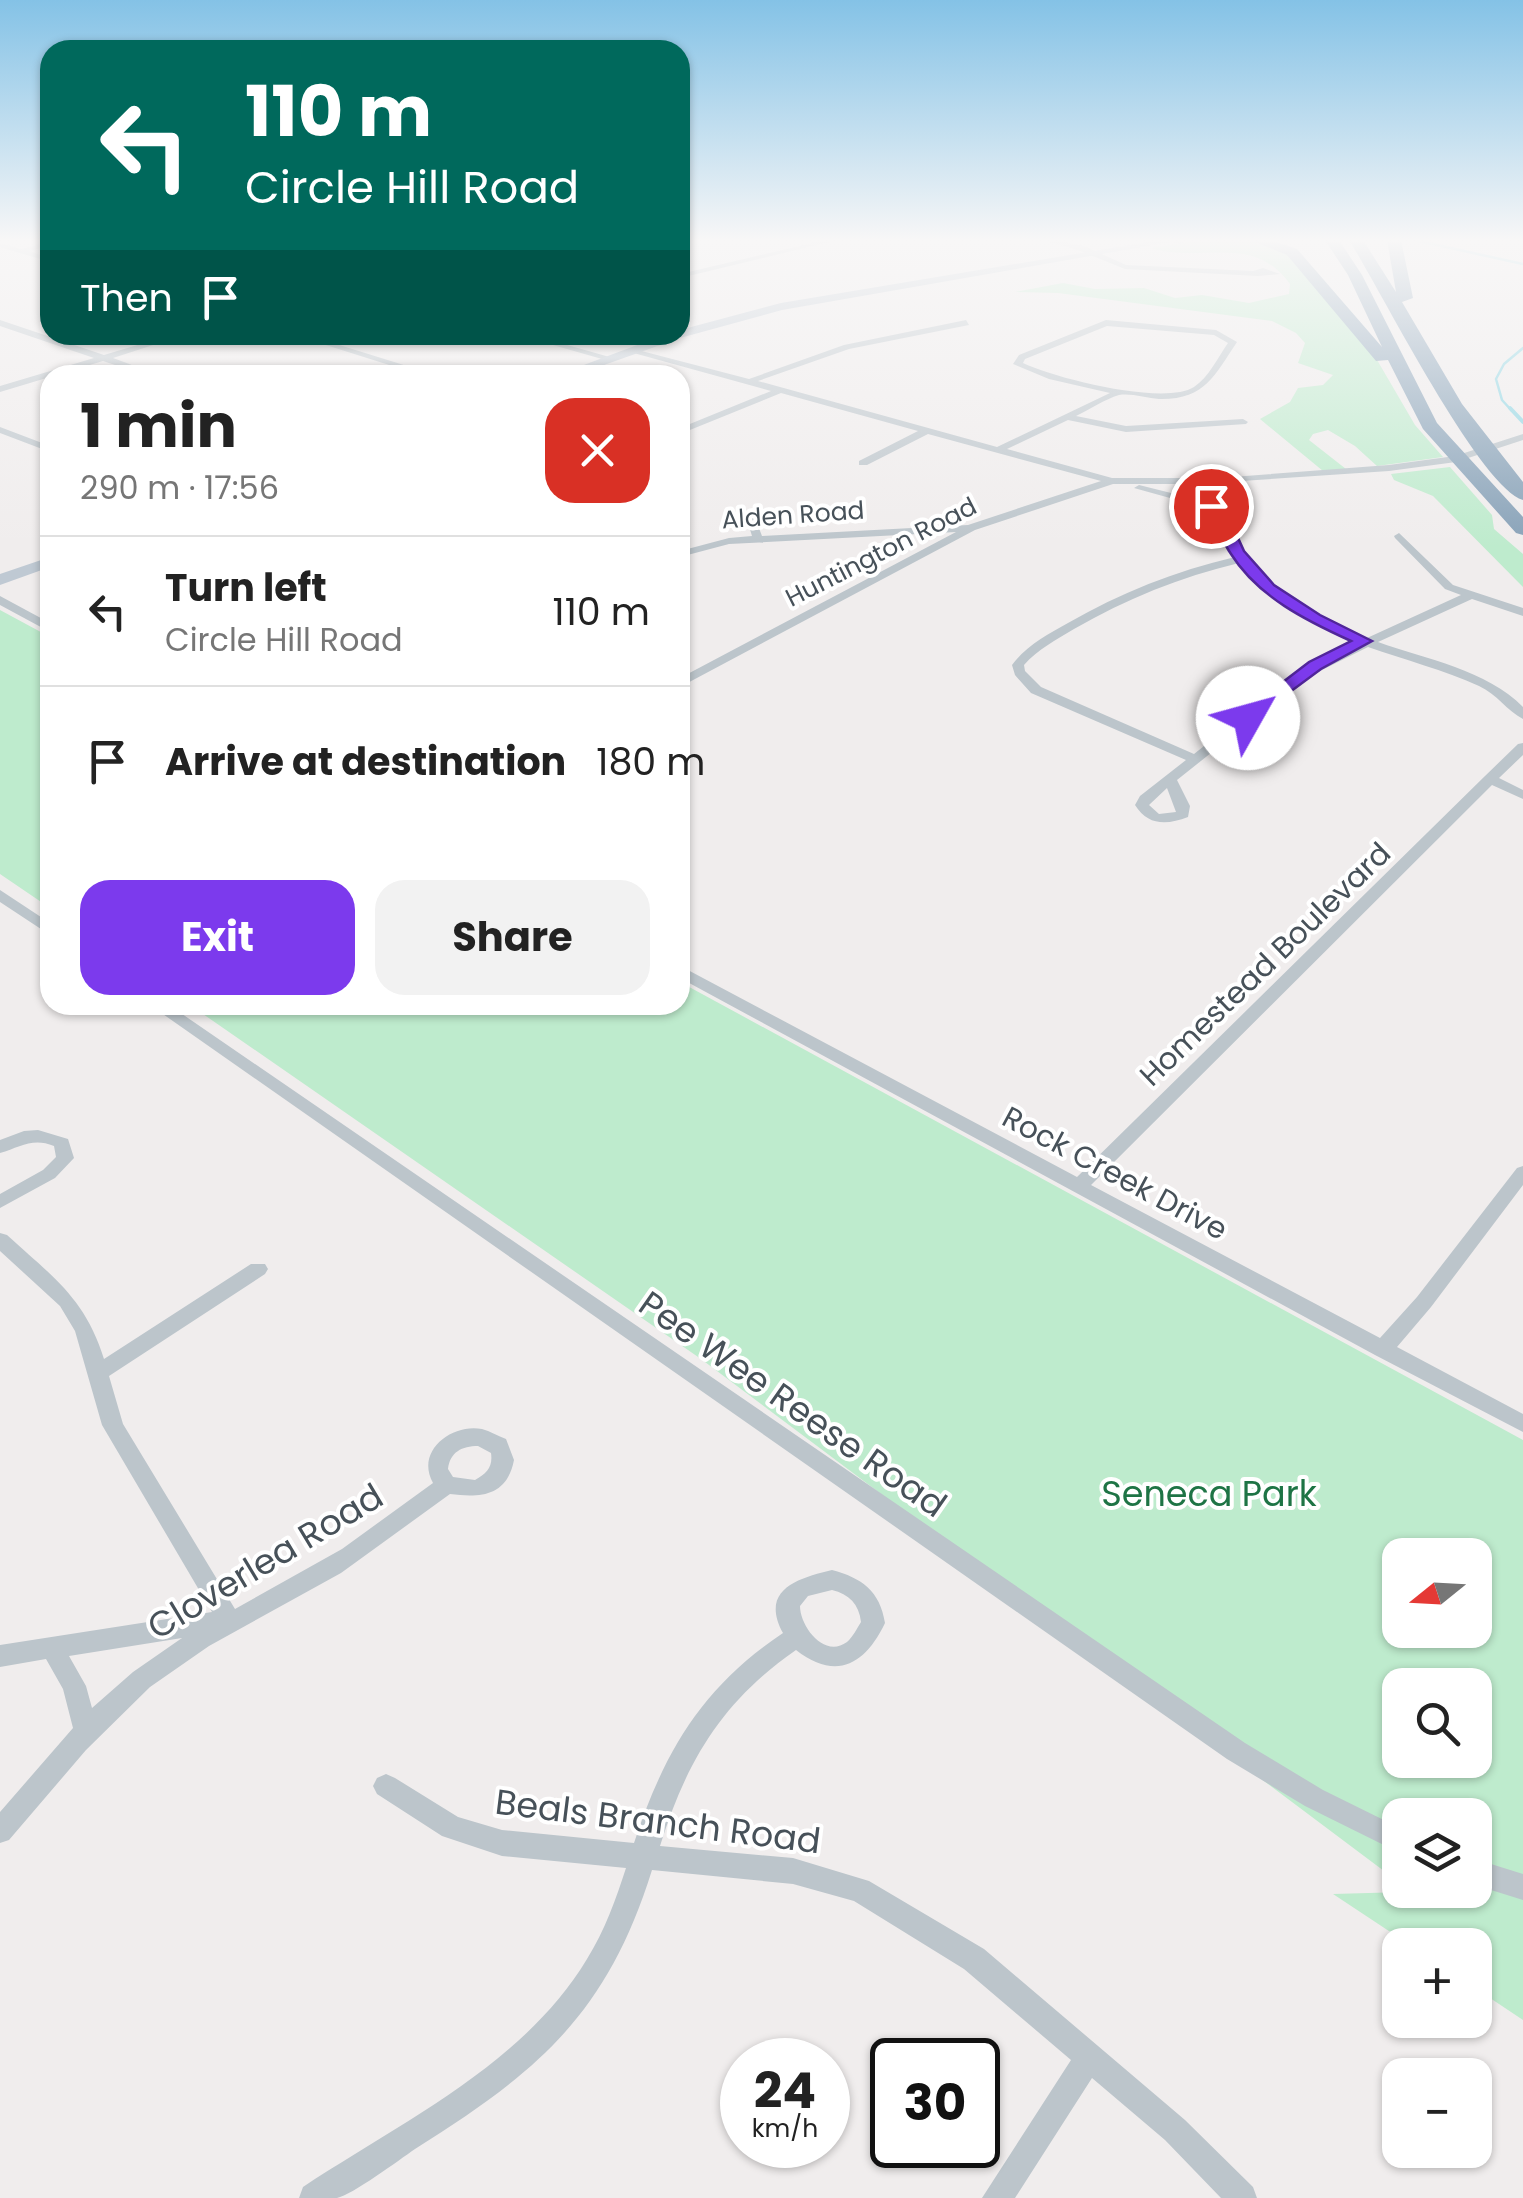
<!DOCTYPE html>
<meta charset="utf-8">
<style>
:root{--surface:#fff;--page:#f2f2f2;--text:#222;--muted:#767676;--line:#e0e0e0;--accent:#7c3aed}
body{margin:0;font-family:Poppins,sans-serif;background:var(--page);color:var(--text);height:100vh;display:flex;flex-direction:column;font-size:38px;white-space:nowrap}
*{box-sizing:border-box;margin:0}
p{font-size:32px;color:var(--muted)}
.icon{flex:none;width:55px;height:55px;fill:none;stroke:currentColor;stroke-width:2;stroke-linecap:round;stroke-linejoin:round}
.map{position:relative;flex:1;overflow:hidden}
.side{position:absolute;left:40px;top:365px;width:650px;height:650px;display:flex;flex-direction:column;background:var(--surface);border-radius:30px;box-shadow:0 2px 8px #0004}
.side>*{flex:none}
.hud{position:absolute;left:40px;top:40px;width:650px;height:305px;border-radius:30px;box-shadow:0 2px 8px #0004;background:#00695c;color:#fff;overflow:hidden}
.needle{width:65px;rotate:252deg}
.fabs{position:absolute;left:1382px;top:1538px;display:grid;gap:20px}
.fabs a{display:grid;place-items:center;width:110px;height:110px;border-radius:20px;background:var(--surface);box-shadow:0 2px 8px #0004;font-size:50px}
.speed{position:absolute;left:720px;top:2038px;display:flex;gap:20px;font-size:50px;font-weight:700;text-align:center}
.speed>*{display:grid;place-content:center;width:130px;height:130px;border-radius:50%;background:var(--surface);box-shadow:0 2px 8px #0004;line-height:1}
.speed small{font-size:25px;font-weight:400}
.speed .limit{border:5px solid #111;border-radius:15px;background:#fff;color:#111}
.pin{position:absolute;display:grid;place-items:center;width:85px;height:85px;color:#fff;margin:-42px;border:5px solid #fff;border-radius:50%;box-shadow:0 2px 10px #0007}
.me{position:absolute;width:110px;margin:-55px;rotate:52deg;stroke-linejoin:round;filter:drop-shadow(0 0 8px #0008)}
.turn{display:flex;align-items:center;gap:35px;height:210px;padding:0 40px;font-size:45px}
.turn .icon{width:130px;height:130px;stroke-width:2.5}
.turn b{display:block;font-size:70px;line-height:85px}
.then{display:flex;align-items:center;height:95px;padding:0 40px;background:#0003;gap:20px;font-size:38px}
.round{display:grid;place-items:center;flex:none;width:105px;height:105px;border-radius:30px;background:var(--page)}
.overview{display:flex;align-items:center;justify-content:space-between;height:170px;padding:0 40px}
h1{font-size:60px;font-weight:700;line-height:75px}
.cta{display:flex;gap:20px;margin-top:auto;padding:20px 40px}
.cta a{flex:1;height:115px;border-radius:30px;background:var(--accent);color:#fff;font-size:40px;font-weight:700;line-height:115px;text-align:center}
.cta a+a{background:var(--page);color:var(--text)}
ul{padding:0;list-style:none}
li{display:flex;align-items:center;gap:30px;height:150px;padding:0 40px;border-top:2px solid var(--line)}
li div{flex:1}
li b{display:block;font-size:38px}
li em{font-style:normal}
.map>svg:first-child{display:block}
.green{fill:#beebcd;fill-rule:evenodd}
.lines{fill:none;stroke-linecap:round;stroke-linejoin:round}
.stream-far1{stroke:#8ed6e4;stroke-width:2.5}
.stream{stroke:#8ed6e4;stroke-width:4}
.minor{fill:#bcc5cb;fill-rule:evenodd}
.secondary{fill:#bfc9d3;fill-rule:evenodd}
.motorway{fill:#88a2b8;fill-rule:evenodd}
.route{fill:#7c3aed;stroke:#51269a;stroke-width:2.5}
.labels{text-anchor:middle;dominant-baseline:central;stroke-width:8;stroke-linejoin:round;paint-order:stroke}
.far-street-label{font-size:25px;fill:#475159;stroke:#fff}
.street-label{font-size:30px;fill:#475159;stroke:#fff}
.near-street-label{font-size:35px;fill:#475159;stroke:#fff}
.near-park-label{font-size:35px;fill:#1e7445;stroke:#fff}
</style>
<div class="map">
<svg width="1523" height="2198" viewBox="0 0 1523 2198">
<rect width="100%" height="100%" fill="#f0eded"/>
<!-- green -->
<path class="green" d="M1203,240H1247L1287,254L1373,353L1415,425L1443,457L1377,466L1355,446L1328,430L1313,434L1309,440L1346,469L1323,471L1260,419L1290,402L1298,388L1323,385L1333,375L1298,363L1305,343L1296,333L1272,321L1058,293L1015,292L1063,283L1095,289L1144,288L1175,298L1202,295L1249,303L1289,294L1290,284C1252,232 1202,264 1151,248Z
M1450,467L1492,515L1494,529L1523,554V587L1433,496L1394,480L1391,474Z
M0,610L50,637V908L0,874Z
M680,982L1523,1440V2020L1475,1988V1945H1410L1333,1894L1475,1890V1815H1400V1883L701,1359L190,1005H680ZM1400,1555H1475V1630H1400ZM1400,1685H1475V1760H1400Z"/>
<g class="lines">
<!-- stream-far1 -->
<path class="stream-far1" d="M1414,240L1523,264
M1512,411L1502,400L1496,379L1504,364L1523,348"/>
<!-- stream -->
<path class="stream" d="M1510,408L1523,422"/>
<!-- minor -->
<path class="minor" d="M825,240H837L680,278V274Z
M1043,240H1055L1084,246L1126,265L1253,271L1263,268L1280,274L1258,276L1125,269L1078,250Z
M50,242V246L29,251L50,258V262L0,247V243L21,249Z
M0,320L104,355L171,335H184L113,358L159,375H145L103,361L0,392V386L94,358L0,326Z
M966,320L969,325L849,349L758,381L997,447L1110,393L1049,379L1013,364L1019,355L1106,320L1216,330L1237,342C1214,376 1205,400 1159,399C1147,398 1131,393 1119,395C1105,399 1089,410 1076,416L1126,426L1243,419L1248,422L1246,424L1126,432L1068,420L1007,449L1112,478H1219L1389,465L1455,456L1523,434V440L1456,462L1389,471L1196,484L1229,521L1246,558L1289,599L1367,638L1461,595L1445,589L1395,538L1394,536L1399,533L1453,585L1523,608V616L1472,599L1378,642C1426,659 1487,670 1523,707V719C1507,711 1497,694 1479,686C1444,670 1405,660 1368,647L1304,679L1177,780L1190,806L1188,817C1167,825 1148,826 1135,805L1140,796L1186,760L1031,693L1015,675L1012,665C1027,645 1047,635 1068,623C1120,593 1175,571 1235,557L1219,522L1206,508L1134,488L1139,485L1199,500L1184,484H1113L975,530L680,687V678L956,532L729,544L680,557V551L729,538L752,536L744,510H752L762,536L968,525L1101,481L928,434L867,465H859V461L918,431L781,393L680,434V428L771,391L630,352V348L749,379L844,345ZM1107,326L1214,335L1228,343C1218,357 1209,377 1194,387C1164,406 1054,378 1023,363L1025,359ZM1239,563L1281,603L1357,642L1296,673L1194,754L1041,687L1025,671L1024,665C1038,649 1056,640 1074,629C1126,599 1180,577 1239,563ZM1167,788L1176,812L1159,814L1149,805Z
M294,335H307L436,375H421Z
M518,335H532L613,358L609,361Z
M0,427L50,446V452L0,433Z
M0,596L50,623V632L0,605Z
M1523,743V755L1499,778L1523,790V799L1492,785L1091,1185L1380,1338L1417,1297L1517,1168L1523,1166V1185L1431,1307L1397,1347L1523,1414V1432L1375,1355L680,978V967L686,969L1077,1177L1485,776L1518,744Z
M0,890L50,923V935L0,902Z
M150,1005H169L1245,1743L1323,1790L1400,1828V1853L1305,1806L1227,1759Z
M38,1130L68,1139L74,1158L55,1178L0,1208V1194L43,1170L56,1157L54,1146C33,1137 20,1147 0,1153V1140L24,1131Z
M0,1233L7,1235C53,1277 85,1298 104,1359L251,1264H265L268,1269L265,1274L109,1376L123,1424L235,1609L342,1549L433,1483C415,1451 452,1423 482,1429C490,1431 498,1436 506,1439L514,1460C507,1496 481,1498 450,1494L341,1573L209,1646L150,1687L86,1750L9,1840L0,1843V1812L73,1728L63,1689L46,1659L0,1667V1645L212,1612L102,1425L75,1331L60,1306L0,1251ZM478,1446L491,1453C493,1467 487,1473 475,1480L453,1477L448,1469C450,1452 462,1446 478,1446ZM182,1638L133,1672L92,1708L86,1686L69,1656Z
M832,1570C862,1578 880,1591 885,1623C865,1665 836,1681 796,1650C722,1701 686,1762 660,1846L793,1858L869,1881L984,1949L1185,2120L1253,2187L1257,2198H1221L1165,2140L1092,2078L1015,2198H982L1071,2060L964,1969L854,1901L793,1884L652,1870C607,2014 539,2071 415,2149C399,2160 352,2195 337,2198C325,2198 311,2198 299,2198L303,2187C403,2121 523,2065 587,1959C605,1930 616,1899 626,1868L502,1856L442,1836L377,1794L373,1786L377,1778L386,1774L395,1778L458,1817L502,1830L634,1843C664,1752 702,1687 783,1633C759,1589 799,1578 832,1570ZM832,1590C849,1594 859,1604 861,1622C857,1628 853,1637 847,1642C824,1659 800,1626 800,1606L808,1596Z
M1475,1859L1523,1874V1900L1475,1885Z"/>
<!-- secondary -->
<path class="secondary" d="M1160,240H1182L782,310L680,338L576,375H557L664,335H680V330L781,303Z
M50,557V567L0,585V574Z"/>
<!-- motorway -->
<path class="motorway" d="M1166,240H1187L1180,244Z
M1250,240H1270L1297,249L1382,347L1348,275L1325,240H1339L1362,275L1437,423L1523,517V535L1516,533L1423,429L1388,360L1376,361L1287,255Z
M1349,240H1363L1396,292L1387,240H1401L1413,298L1402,302L1462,404L1523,482V500C1479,487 1379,287 1349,240Z"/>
</g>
<!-- sky -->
<linearGradient id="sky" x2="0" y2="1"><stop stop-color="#84c2e6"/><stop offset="0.44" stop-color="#f8f7f7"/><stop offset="1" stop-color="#f8f7f7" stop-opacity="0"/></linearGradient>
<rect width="1523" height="547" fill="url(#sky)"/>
<!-- route -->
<path class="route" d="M1211,502L1229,518L1244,551L1274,585L1320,615L1372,641L1321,669L1248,723L1241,721V714L1309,662L1351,641C1307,621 1258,597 1231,554C1220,538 1216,522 1204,506Z"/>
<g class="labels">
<!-- far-street labels -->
<g class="far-street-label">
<text transform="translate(793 515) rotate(-4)">Alden Road</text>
<text transform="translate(881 552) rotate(-27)">Huntington Road</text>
</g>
<!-- street labels -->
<g class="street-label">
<text transform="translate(1265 964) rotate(-44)">Homestead Boulevard</text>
<text transform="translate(1115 1173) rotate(28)">Rock Creek Drive</text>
</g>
<!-- near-street labels -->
<g class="near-street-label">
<text transform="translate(793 1404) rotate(35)">Pee Wee Reese Road</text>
<text transform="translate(265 1561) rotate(-31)">Cloverlea Road</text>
<text transform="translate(658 1821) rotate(7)">Beals Branch Road</text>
</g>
<!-- near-park labels -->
<g class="near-park-label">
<text x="1209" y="1493">Seneca Park</text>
</g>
</g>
</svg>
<div class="fabs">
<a><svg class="needle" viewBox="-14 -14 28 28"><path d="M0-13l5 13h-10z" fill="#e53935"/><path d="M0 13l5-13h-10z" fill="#767676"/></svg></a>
<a><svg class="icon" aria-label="search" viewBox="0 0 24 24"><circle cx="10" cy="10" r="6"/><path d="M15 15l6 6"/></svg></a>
<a><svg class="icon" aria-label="layers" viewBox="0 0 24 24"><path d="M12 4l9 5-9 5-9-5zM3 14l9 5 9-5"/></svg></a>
<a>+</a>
<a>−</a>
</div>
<div class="speed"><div>24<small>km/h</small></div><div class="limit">30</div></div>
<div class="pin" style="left:1211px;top:506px;background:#d93025"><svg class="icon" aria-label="arrive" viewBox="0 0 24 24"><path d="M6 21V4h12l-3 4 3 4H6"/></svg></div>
<svg class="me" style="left:1248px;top:718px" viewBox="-20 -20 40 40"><circle r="19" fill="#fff"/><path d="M0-13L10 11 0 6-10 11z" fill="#7c3aed"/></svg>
<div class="hud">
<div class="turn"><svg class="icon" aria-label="left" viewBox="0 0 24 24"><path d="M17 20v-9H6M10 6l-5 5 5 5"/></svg><div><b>110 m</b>Circle Hill Road</div></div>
<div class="then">Then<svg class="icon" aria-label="arrive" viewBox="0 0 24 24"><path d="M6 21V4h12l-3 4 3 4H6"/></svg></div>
</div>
<section class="side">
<div class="overview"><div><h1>1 min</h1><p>290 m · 17:56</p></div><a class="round" style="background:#d93025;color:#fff"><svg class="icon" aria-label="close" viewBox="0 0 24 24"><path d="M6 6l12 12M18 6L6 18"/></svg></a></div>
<ul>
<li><svg class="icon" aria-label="left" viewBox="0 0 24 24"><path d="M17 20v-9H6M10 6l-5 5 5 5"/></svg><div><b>Turn left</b><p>Circle Hill Road</p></div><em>110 m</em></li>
<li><svg class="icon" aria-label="arrive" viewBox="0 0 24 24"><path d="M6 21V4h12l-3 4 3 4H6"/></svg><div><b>Arrive at destination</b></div><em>180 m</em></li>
</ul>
<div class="cta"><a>Exit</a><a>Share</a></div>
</section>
</div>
